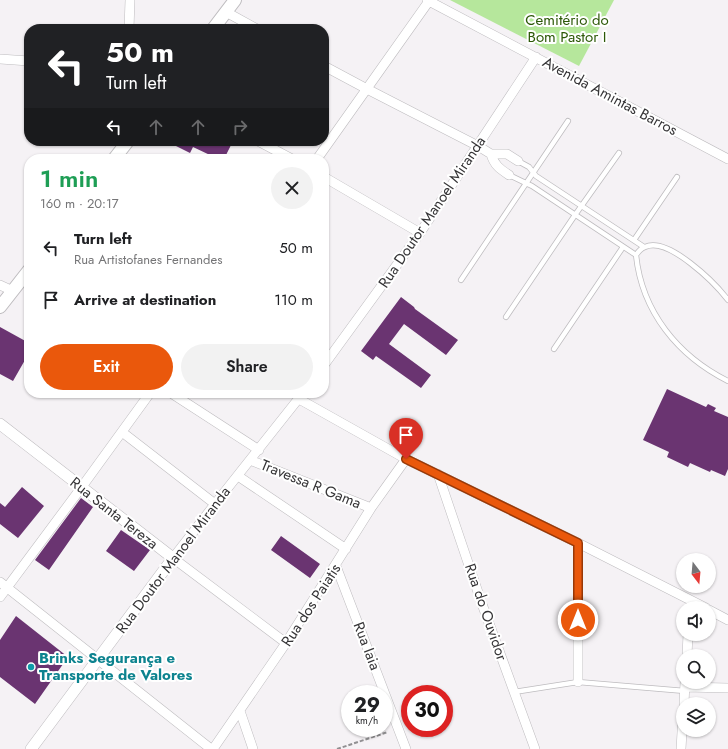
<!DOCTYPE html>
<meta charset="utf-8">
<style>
:root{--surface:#fff;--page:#f2f2f2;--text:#202124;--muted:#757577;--accent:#ea580c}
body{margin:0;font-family:Jost,sans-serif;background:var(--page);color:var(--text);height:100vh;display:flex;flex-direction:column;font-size:15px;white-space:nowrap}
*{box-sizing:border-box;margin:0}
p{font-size:13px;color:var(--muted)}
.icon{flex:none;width:22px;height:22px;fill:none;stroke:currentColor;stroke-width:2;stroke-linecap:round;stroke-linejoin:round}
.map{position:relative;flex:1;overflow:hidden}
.panel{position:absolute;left:24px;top:154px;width:305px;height:244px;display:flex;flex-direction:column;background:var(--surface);border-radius:16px;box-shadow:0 1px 3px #0004}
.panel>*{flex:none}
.guide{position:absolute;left:24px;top:24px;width:305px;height:122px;border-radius:16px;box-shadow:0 1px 3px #0004;background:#202124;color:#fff;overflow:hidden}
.needle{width:26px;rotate:164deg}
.tools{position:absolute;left:676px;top:553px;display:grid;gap:8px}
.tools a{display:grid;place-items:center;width:40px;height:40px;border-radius:50%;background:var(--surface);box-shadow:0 1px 3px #0004;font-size:20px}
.speed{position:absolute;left:341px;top:685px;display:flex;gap:8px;font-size:20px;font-weight:700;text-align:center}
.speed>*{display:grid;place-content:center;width:52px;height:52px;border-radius:50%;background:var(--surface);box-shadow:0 1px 3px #0004;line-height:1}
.speed small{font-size:10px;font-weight:400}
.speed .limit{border:6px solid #d22;background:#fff;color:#111}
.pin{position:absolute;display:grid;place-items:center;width:34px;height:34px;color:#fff;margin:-41px -17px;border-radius:50% 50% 50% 0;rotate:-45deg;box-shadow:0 0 4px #0007}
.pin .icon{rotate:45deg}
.me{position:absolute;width:44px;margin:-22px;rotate:0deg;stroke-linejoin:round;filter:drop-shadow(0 0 3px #0008)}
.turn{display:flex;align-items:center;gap:14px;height:84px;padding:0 16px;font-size:18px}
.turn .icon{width:52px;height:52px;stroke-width:2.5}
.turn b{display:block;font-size:28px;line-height:34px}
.lanes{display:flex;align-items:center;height:38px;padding:0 16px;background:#0003;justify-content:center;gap:20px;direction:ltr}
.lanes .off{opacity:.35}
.round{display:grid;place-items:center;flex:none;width:42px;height:42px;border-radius:21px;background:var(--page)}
.head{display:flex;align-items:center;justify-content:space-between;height:68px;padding:0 16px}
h1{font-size:24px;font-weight:600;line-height:30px;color:#1e9e55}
.action{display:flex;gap:8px;margin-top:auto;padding:8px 16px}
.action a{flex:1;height:46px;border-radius:24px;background:var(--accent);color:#fff;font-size:16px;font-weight:600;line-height:46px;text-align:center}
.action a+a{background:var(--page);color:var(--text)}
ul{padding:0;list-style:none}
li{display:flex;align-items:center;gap:12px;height:52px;padding:0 16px}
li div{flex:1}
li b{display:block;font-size:15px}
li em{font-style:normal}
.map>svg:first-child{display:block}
.green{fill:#b6e79c}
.building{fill:#6a3471}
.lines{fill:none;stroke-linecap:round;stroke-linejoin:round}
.service-casing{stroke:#bebcbf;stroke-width:6}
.minor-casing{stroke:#bebcbf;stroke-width:10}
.tertiary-casing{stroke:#bebcbf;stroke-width:12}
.secondary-casing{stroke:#bebcbf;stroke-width:14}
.path{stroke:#919092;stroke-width:2;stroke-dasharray:4 2;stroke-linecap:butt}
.service{stroke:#fff;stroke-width:4.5}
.minor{stroke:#fff;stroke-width:9}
.tertiary{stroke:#fff;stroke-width:11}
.secondary{stroke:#fff;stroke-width:12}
.route-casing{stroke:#983908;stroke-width:10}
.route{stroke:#ea580c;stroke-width:7}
.culture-dot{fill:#0f9aa8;stroke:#fff;stroke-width:1.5}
.labels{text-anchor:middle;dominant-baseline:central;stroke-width:4;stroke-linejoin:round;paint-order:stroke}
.park-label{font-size:15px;fill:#2c5807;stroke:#fff}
.street-label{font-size:15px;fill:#363537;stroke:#fff}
.culture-label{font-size:15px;font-weight:bold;fill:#0d838f;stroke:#fff;text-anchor:start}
</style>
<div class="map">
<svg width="728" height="749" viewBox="0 0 728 749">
<rect width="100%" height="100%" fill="#f5f2f5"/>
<!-- green -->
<path class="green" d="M450,0H614L579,66Z"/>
<!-- building -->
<path class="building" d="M166,141H223L231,145L224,159H210L212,156L193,147L190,153Z
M401,297L414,307L415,309L458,340L446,355L404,324L389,344L431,375L421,388L376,356L373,360L361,351Z
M0,327L29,343V353L13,381L0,374Z
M667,389L706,407L708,404L716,408L714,411L728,417V469L725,476L711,470L710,472L690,463L688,467L667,457L669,452L643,440Z
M22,487L44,506L18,538L0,524V503L5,507Z
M81,498L93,507L49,570L35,560Z
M121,530L150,550L134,571L106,551Z
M281,536L320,564L310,578L271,550Z
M16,616L68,657L35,704L0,677V640Z"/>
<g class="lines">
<!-- service casing -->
<g class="service-casing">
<path id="service" d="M518,161L529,167L536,176L644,247
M509,175L532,186L636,255
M634,240L677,177
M461,280L568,121
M728,300C715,283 668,236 645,247C641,248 638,252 636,255C642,312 678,356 728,381
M506,317L575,215L619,153
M554,349L623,247
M514,692L578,682L685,691"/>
</g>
<!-- minor casing -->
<g class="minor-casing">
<path id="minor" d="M427,0L728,159
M226,12L257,29
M129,29L130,0
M0,59L29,61
M324,66L367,89L478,146L491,154H507L518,161
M258,141L292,159
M491,154C494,165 500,169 509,175
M317,159L429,1
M324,177L420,233
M0,285L13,291
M324,365L420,233L536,57
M171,393L259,450
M299,399L406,459L578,543L706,608
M122,432L215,504
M250,460L371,508
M438,474L482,604L535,749
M238,476L346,549
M578,543V682
M336,566L406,749
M0,582L211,749
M0,597L81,488L150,393
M709,610L728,620
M286,643L173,558L215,504L303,393
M687,656L688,634
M685,687L728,688
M684,704L685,682
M240,711L253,749
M213,749L286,643L371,508L406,459
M681,749L683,715"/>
</g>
<!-- tertiary casing -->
<g class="tertiary-casing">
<path id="tertiary" d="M0,424L173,558L31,749"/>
</g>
<!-- secondary casing -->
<g class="secondary-casing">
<path id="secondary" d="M213,29L235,0
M114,159L128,141
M0,307L29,270"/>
</g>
<!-- path -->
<path class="path" d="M337,749L388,732"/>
<!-- service -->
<use href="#service" class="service"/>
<!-- minor -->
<use href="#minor" class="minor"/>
<!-- tertiary -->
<use href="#tertiary" class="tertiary"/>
<!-- secondary -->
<use href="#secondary" class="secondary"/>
</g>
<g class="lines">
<!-- route casing -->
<g class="route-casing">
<path id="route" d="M406,459L578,543V620"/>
</g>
<!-- route -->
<use href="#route" class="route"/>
</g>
<!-- markers -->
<circle class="culture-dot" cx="31" cy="667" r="4"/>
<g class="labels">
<!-- park labels -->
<g class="park-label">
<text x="567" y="20">Cemitério do<tspan x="567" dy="17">Bom Pastor I</tspan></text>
</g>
<!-- street labels -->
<g class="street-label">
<text transform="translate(610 96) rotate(28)">Avenida Amintas Barros</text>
<text transform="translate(432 212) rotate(-56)">Rua Doutor Manoel Miranda</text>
<text transform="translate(311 484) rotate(22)">Travessa R Gama</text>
<text transform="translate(114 513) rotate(38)">Rua Santa Tereza</text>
<text transform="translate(173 560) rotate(-53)">Rua Doutor Manoel Miranda</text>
<text transform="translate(311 605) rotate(-57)">Rua dos Paiatis</text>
<text transform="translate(486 612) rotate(71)">Rua do Ouvidor</text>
<text transform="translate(367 646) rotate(69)">Rua Iaia</text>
</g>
<!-- culture labels -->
<g class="culture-label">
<text x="39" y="658">Brinks Segurança e<tspan x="39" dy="17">Transporte de Valores</tspan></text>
</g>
</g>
</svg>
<div class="tools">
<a><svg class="needle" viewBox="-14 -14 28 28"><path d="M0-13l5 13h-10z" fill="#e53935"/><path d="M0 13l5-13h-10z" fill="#757577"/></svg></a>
<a><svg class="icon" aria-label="sound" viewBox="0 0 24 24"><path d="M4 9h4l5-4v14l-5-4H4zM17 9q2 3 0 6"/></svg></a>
<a><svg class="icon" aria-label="search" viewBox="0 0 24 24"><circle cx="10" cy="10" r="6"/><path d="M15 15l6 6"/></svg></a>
<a><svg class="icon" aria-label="layers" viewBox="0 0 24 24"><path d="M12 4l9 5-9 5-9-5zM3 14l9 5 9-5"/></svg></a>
</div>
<div class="speed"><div>29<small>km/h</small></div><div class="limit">30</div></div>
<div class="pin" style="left:406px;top:459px;background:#d93025"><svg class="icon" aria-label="arrive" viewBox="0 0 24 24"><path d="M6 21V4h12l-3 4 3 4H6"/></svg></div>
<svg class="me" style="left:578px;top:620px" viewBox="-20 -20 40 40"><circle r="17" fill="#ea580c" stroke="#fff" stroke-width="3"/><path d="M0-11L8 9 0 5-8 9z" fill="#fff"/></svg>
<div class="guide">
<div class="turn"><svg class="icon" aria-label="left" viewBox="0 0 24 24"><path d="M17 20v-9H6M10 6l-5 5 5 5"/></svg><div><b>50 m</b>Turn left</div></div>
<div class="lanes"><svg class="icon" aria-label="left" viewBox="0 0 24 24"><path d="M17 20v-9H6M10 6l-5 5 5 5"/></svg><svg class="icon off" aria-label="ahead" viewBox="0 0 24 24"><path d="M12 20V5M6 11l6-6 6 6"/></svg><svg class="icon off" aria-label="ahead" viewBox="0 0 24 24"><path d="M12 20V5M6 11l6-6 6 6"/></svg><svg class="icon off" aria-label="right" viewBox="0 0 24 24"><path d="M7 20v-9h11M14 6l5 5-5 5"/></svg></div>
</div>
<section class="panel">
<div class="head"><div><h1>1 min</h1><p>160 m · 20:17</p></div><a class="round"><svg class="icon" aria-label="close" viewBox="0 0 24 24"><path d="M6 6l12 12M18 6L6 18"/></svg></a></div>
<ul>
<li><svg class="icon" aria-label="left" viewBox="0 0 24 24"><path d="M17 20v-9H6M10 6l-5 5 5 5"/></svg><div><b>Turn left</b><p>Rua Artistofanes Fernandes</p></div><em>50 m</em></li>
<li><svg class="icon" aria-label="arrive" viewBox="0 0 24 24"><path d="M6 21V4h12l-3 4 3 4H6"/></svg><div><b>Arrive at destination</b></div><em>110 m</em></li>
</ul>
<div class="action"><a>Exit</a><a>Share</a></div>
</section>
</div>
